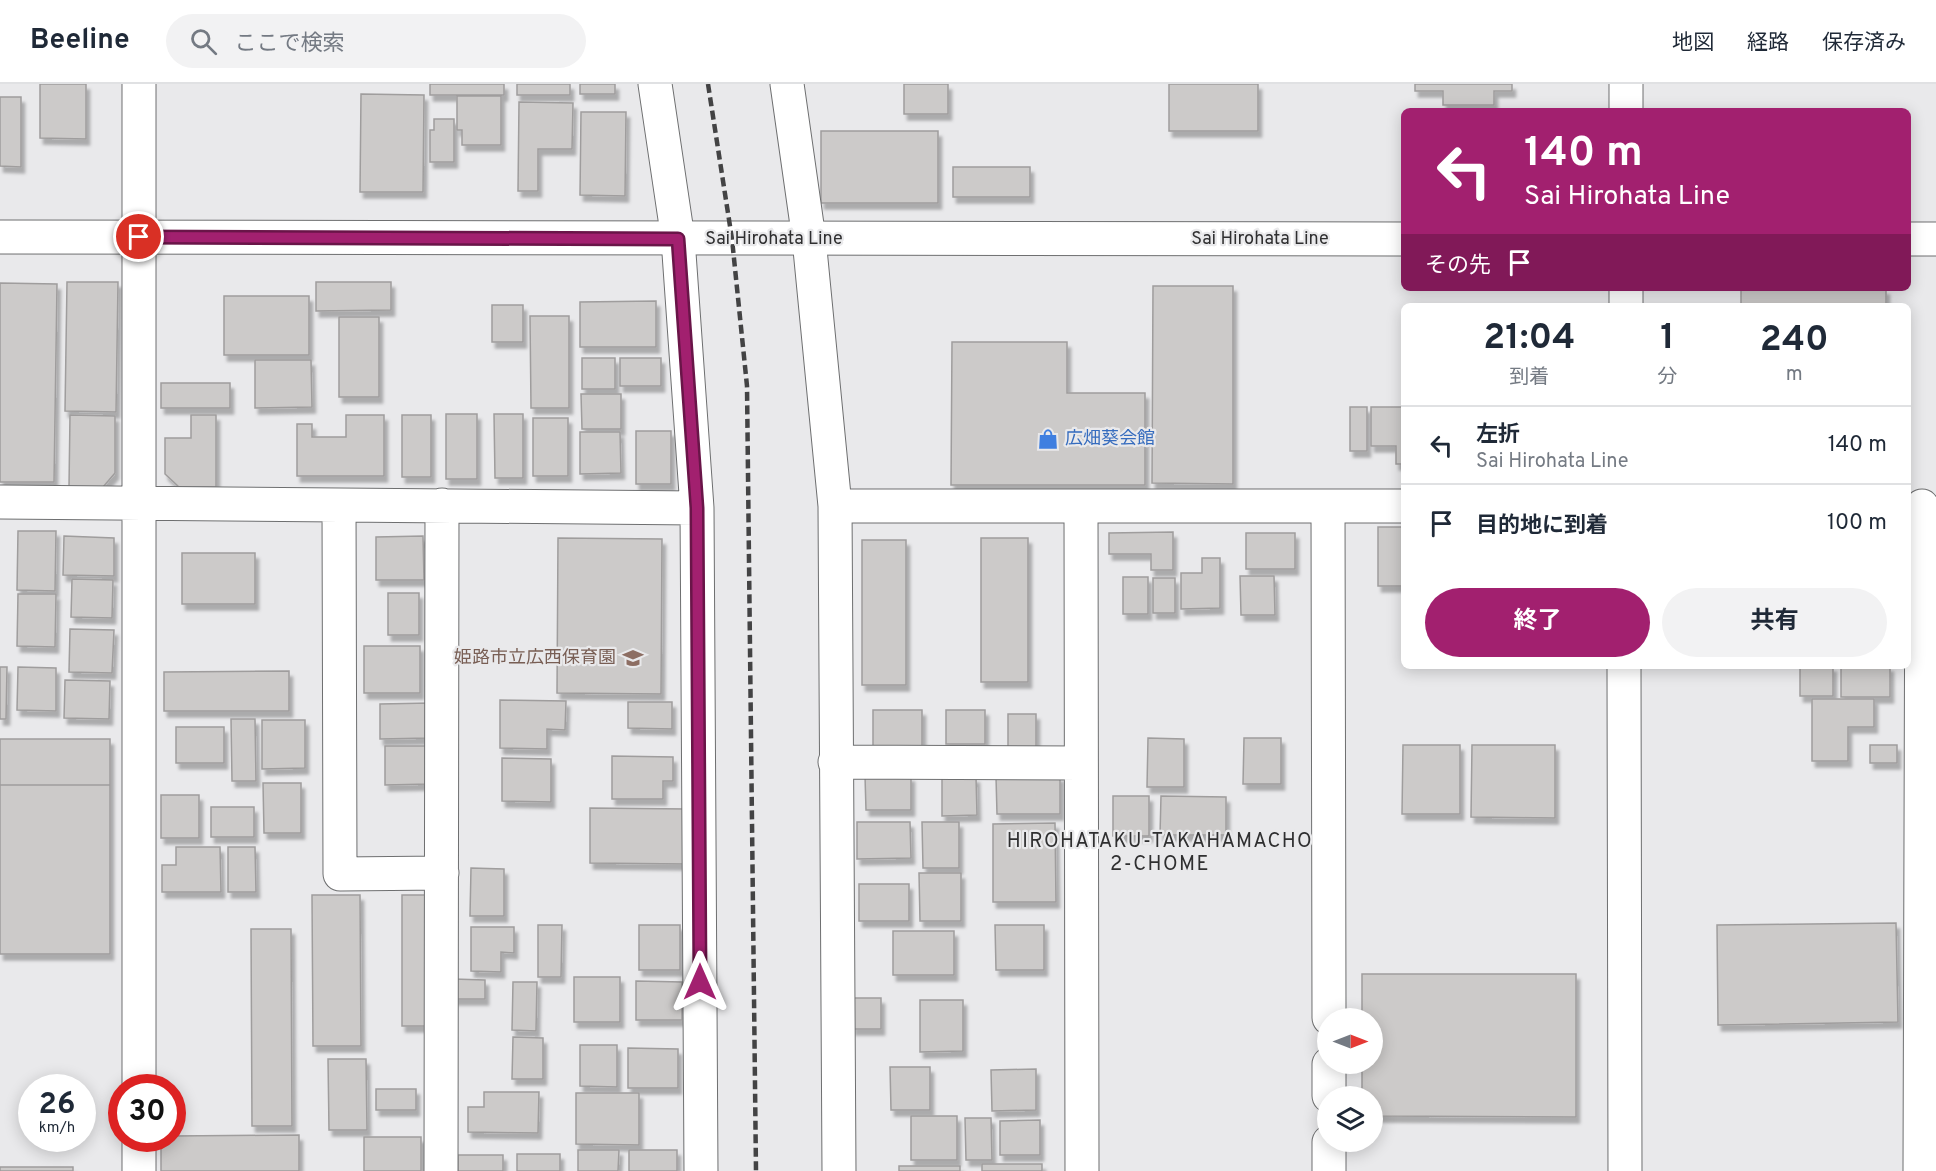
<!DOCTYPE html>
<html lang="ja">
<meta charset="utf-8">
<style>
:root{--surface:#fff;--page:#f2f2f3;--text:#1f2937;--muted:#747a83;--line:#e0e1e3;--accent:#a2206f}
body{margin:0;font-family:Overpass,"Noto Sans JP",sans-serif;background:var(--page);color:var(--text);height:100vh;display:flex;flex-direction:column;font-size:22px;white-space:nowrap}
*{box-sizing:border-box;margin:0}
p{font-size:20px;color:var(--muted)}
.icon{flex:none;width:33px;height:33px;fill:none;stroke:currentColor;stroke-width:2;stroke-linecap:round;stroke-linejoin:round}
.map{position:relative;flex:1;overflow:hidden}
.drawer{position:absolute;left:1401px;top:219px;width:510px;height:366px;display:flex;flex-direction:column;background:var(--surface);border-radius:9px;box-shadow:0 3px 15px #0003}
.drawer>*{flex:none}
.guide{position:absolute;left:1401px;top:24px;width:510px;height:183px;border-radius:9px;box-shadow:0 3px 15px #0003;background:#a2206f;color:#fff;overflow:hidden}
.needle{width:39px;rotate:90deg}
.controls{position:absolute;left:1317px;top:924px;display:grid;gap:12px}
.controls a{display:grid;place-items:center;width:66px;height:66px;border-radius:50%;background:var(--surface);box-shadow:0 3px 15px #0003;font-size:30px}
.speed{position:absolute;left:18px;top:990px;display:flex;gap:12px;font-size:30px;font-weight:700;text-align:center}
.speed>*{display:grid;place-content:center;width:78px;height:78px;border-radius:50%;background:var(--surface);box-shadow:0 3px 15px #0003;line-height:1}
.speed small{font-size:15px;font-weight:400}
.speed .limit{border:9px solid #d22;background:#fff;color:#111}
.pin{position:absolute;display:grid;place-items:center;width:51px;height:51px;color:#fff;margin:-26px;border:3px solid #fff;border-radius:50%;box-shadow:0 2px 6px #0007}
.me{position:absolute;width:66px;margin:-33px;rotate:0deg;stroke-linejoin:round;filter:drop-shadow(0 0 4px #0008)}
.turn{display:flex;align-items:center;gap:21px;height:126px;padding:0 24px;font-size:27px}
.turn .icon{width:78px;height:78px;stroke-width:2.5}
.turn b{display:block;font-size:42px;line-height:51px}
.then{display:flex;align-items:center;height:57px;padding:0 24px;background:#0003;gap:12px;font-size:22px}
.eta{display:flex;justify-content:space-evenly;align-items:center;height:102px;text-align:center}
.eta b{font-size:36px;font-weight:700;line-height:42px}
.button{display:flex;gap:12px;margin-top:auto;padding:12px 24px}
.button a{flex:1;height:69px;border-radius:36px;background:var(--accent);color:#fff;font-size:24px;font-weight:700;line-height:69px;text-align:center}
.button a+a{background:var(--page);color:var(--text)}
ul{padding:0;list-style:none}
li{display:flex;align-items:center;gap:18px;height:78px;padding:0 24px;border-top:2px solid var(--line)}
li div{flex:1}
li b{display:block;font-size:22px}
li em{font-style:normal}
header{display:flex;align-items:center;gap:36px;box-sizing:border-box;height:84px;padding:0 30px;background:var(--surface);border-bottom:2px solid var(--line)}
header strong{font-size:28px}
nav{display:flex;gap:33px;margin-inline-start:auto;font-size:21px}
.search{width:420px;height:54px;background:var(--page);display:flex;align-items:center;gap:15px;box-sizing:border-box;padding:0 21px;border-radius:33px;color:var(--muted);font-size:22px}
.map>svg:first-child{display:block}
.building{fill:#cccac9;stroke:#9f9d9d;stroke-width:1.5;filter:url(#shadow)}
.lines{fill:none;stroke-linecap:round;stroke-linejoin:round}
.minor-casing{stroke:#6e6f70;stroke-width:35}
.tertiary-casing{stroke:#6e6f70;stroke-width:35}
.secondary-casing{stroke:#6e6f70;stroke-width:35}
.minor{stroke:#fff;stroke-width:33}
.tertiary{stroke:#fff;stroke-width:33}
.secondary{stroke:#fff;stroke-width:33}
.rail{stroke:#434344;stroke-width:4.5;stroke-dasharray:9 4.5;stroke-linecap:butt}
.route-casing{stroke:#691548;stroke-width:15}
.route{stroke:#a2206f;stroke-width:10}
.labels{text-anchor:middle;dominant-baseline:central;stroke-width:4.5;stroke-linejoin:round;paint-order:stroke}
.street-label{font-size:18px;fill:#2f2f30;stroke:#e9e9eb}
.shop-label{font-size:18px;fill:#366cbe;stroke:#e9e9eb;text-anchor:start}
.education-label{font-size:18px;fill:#785e54;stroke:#e9e9eb;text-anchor:end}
.neighbourhood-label{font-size:20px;letter-spacing:1.5px;fill:#2f2f30;stroke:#e9e9eb}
</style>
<header>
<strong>Beeline</strong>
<div class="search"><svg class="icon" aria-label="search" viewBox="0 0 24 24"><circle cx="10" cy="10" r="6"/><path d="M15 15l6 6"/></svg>ここで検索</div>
<nav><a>地図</a><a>経路</a><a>保存済み</a></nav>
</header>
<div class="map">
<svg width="1936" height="1087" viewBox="0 0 1936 1087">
<defs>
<filter id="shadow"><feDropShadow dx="3.5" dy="6" stdDeviation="1.5" flood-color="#0004"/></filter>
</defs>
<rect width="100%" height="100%" fill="#e9e9eb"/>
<!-- building -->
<path class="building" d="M40,0H86V55L40,54Z
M430,0H504V11H430Z
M517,0H570V11H517Z
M580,0H615V10H580Z
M904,0H948V30H904Z
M1169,0H1258V47H1169Z
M1415,0H1512V7H1494V21H1443V7H1415Z
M361,10L424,11L423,108H360Z
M457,12H501V61H462V46H457Z
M0,13H21V83L0,82Z
M519,18L573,19L572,65H538V107H518Z
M581,28H626L625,112L580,111Z
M434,35H454V78H430V46H434Z
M821,47H938V119H821Z
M953,83H1030V113H953Z
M67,198H118L116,328L65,327Z
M316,198H391V226L316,227Z
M0,199L57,200L54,398H0Z
M1153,202H1233V400L1152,399Z
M1741,204L1886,205V222H1741Z
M224,212H309V271H224Z
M656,217V263H580V218Z
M492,221H523V258H492Z
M530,232H569V324H531Z
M339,233H379V313H339Z
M952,258H1067V309H1145V401H951Z
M582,274H615V305H582Z
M620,274H661V302H620Z
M255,276H311L312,323L255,324Z
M161,299H230V324H161Z
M581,310H621V345H582Z
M1350,323H1367V367H1350Z
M1371,323H1404V380H1396V362H1371Z
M446,330H477V395H446Z
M494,330H523V394H495Z
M70,331L115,332V389L103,403H69Z
M191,331H216V403H179L165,390V354H191Z
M346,331H384V392H297V340H312V353H346Z
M402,331H431V393H402Z
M533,334H568V392H533Z
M636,347H671V400H636Z
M580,348H620L621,389L580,390Z
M1378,443H1404V502H1378Z
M18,447H56L55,507L17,506Z
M1173,448V486H1151V470H1109V449Z
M1246,449H1295V485H1246Z
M64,452L114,454V492L63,491Z
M423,452L424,496H376V453Z
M558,454L662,455L661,610L557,609Z
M981,454H1028V598H981Z
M862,456H906V601H862Z
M182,469H255V520H182Z
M1202,474H1220V524L1181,525V489H1202Z
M1240,492H1274L1275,531H1241Z
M1123,493H1148V530H1123Z
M1153,494H1175V529H1153Z
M72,495L113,496L112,534L71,533Z
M388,509H419V551H388Z
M18,510H56L55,563L17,562Z
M70,545L114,546L112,589L69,588Z
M364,562H420V609H364Z
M1800,582H1833V612H1800Z
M1841,582H1890V613H1841Z
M0,583H7L6,635H0Z
M18,583L56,584V627L17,626Z
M289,587V627H164V588Z
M65,596L110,597L109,635L64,634Z
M1812,615H1874V643H1848V677H1812Z
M500,616L566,617L565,646L547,645V665L500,664Z
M628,618H672V645L628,644Z
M430,619V654L380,655V620Z
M873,626H922V667H873Z
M946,626H985V660H946Z
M1008,630H1036V666H1008Z
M231,635H255L256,697H232Z
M262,636H305V684L262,685Z
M176,643H224V679H176Z
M1148,654L1184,655V703H1147Z
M1244,654H1281V700H1243Z
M0,655H110V701H0Z
M1403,661H1460V730H1402Z
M1472,661H1555V734L1471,733Z
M1870,661H1897V679H1870Z
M385,662H430V700L385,701Z
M612,672L673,673V697H663V715H612Z
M502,674L551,675V718L502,717Z
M865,692H911V726H866Z
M1060,692V730H997L996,693Z
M976,693L977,731L942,732V694Z
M263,699H301V749H264Z
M0,701H110V870H0Z
M161,711H199V754H161Z
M1113,712H1149V752H1113Z
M1161,712L1226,713V751H1160Z
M211,723H254V753H211Z
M590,724L687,725L686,780L590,779Z
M857,738H910L911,774L857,775Z
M922,738H959V784H923Z
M1055,739L1056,818H993V740Z
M176,763H220L221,808H162V781H176Z
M228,763H255L256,808H228Z
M471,784L504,785V832H470Z
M919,789H961V837H920Z
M859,800H909V837H859Z
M312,811H360L361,962H313Z
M402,811H429V942H402Z
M1896,839L1898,938L1718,941L1717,841Z
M538,841H562L561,893H538Z
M639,841H680V886H639Z
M995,841H1044V886H996Z
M471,843H514V869L501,868V888L471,887Z
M251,845H291L292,1042H252Z
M893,847H954V891H893Z
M1362,890H1576V1033L1372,1032V1012H1362V980H1372V934H1362Z
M574,893H620V938H574Z
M453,895L485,896V915H453Z
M636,897L682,898V936H636Z
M513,898H537L536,947L512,946Z
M852,914H881V945H852Z
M920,916H963V967L920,968Z
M513,953L543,954V995H512Z
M580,961H617V1003L580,1002Z
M628,964L678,965V1004H628Z
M328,975H366L367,1046H329Z
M890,983H930V1026H891Z
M1036,985V1026L992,1027L991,986Z
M376,1005H416V1026H376Z
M484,1008H539L538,1049L468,1048V1023H484Z
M576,1009H639V1061L576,1060Z
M911,1032H957V1076H911Z
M965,1034H991L992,1076H966Z
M1040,1036V1071H1000V1037Z
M299,1051V1087H161V1054H172V1052Z
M364,1053H421V1087H364Z
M578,1066H619L618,1087H578Z
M629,1066H677V1087H629Z
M517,1070H560V1087H517Z
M458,1071H503V1087H458Z
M982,1080H1042V1087H982Z
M899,1082H960V1087H899Z
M0,1083H73V1087H0Z"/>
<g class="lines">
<!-- minor casing -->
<g class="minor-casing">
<path id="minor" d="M139,0V1004
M655,0L678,155L697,424L701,1087
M787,0L809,155L835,422L839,1087
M0,418L697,424
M339,421L340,790L442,789
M835,422H1404
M1081,422L1082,1087
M1328,422L1329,934
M835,678L1081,679
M1329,980V1012
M139,1054V1087
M1329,1058V1087
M441,1087L442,421
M1920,1087L1922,422"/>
</g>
<!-- tertiary casing -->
<g class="tertiary-casing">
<path id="tertiary" d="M1626,0V27
M1626,222V204
M1624,582L1625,1087"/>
</g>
<!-- secondary casing -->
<g class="secondary-casing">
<path id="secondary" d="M0,153L1404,155
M1908,155H1936"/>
</g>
<!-- minor -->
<use href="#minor" class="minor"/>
<!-- tertiary -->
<use href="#tertiary" class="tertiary"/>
<!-- secondary -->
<use href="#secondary" class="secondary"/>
<!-- rail -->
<path class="rail" d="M708,0L732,155L747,302L756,1087"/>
</g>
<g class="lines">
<!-- route casing -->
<g class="route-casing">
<path id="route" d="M139,153L678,155L697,424L700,898"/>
</g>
<!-- route -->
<use href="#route" class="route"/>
</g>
<!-- icons -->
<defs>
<g id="shop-bare" transform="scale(1.62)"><path d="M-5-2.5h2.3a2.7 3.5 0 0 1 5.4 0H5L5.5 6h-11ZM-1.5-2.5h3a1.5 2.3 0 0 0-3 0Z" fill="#3f7fe0" stroke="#e9e9eb" stroke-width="2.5" paint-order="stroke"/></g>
<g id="school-bare" transform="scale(1.62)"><path d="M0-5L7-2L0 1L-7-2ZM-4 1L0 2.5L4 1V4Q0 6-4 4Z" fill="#8d6e63" stroke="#e9e9eb" stroke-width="2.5" paint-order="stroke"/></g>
</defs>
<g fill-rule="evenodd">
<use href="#shop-bare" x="1048" y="355"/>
<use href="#school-bare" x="633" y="574"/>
</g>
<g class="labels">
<!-- street labels -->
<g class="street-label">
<text x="774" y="155">Sai Hirohata Line</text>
<text x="1260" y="155">Sai Hirohata Line</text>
</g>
<!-- shop labels -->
<g class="shop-label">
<text x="1065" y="355">広畑葵会館</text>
</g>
<!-- education labels -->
<g class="education-label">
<text x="616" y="574">姫路市立広西保育園</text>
</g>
<!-- neighbourhood labels -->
<g class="neighbourhood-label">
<text x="1160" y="758">HIROHATAKU-TAKAHAMACHO<tspan x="1160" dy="23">2-CHOME</tspan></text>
</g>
</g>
</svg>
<div class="controls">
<a><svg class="needle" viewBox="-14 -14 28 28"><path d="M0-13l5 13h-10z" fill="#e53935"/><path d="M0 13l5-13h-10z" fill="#747a83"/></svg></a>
<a><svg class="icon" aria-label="layers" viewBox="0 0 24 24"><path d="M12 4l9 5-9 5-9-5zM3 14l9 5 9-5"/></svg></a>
</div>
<div class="speed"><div>26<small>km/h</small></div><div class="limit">30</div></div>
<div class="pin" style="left:139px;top:153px;background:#d93025"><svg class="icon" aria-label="arrive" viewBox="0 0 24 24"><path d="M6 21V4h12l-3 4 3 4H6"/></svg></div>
<svg class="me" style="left:700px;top:898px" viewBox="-20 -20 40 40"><path d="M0-17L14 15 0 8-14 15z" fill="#a2206f" stroke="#fff" stroke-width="4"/></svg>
<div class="guide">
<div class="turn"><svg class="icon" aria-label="left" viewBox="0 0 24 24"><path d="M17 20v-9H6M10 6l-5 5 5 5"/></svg><div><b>140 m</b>Sai Hirohata Line</div></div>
<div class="then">その先<svg class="icon" aria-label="arrive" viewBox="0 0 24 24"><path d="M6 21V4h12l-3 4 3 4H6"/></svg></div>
</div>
<section class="drawer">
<div class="eta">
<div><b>21:04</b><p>到着</p></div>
<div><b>1</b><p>分</p></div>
<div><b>240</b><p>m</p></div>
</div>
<ul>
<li><svg class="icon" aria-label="left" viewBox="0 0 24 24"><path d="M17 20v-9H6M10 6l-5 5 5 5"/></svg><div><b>左折</b><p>Sai Hirohata Line</p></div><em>140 m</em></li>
<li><svg class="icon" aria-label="arrive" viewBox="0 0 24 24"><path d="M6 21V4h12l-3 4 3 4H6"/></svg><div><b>目的地に到着</b></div><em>100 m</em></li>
</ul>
<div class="button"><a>終了</a><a>共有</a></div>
</section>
</div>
